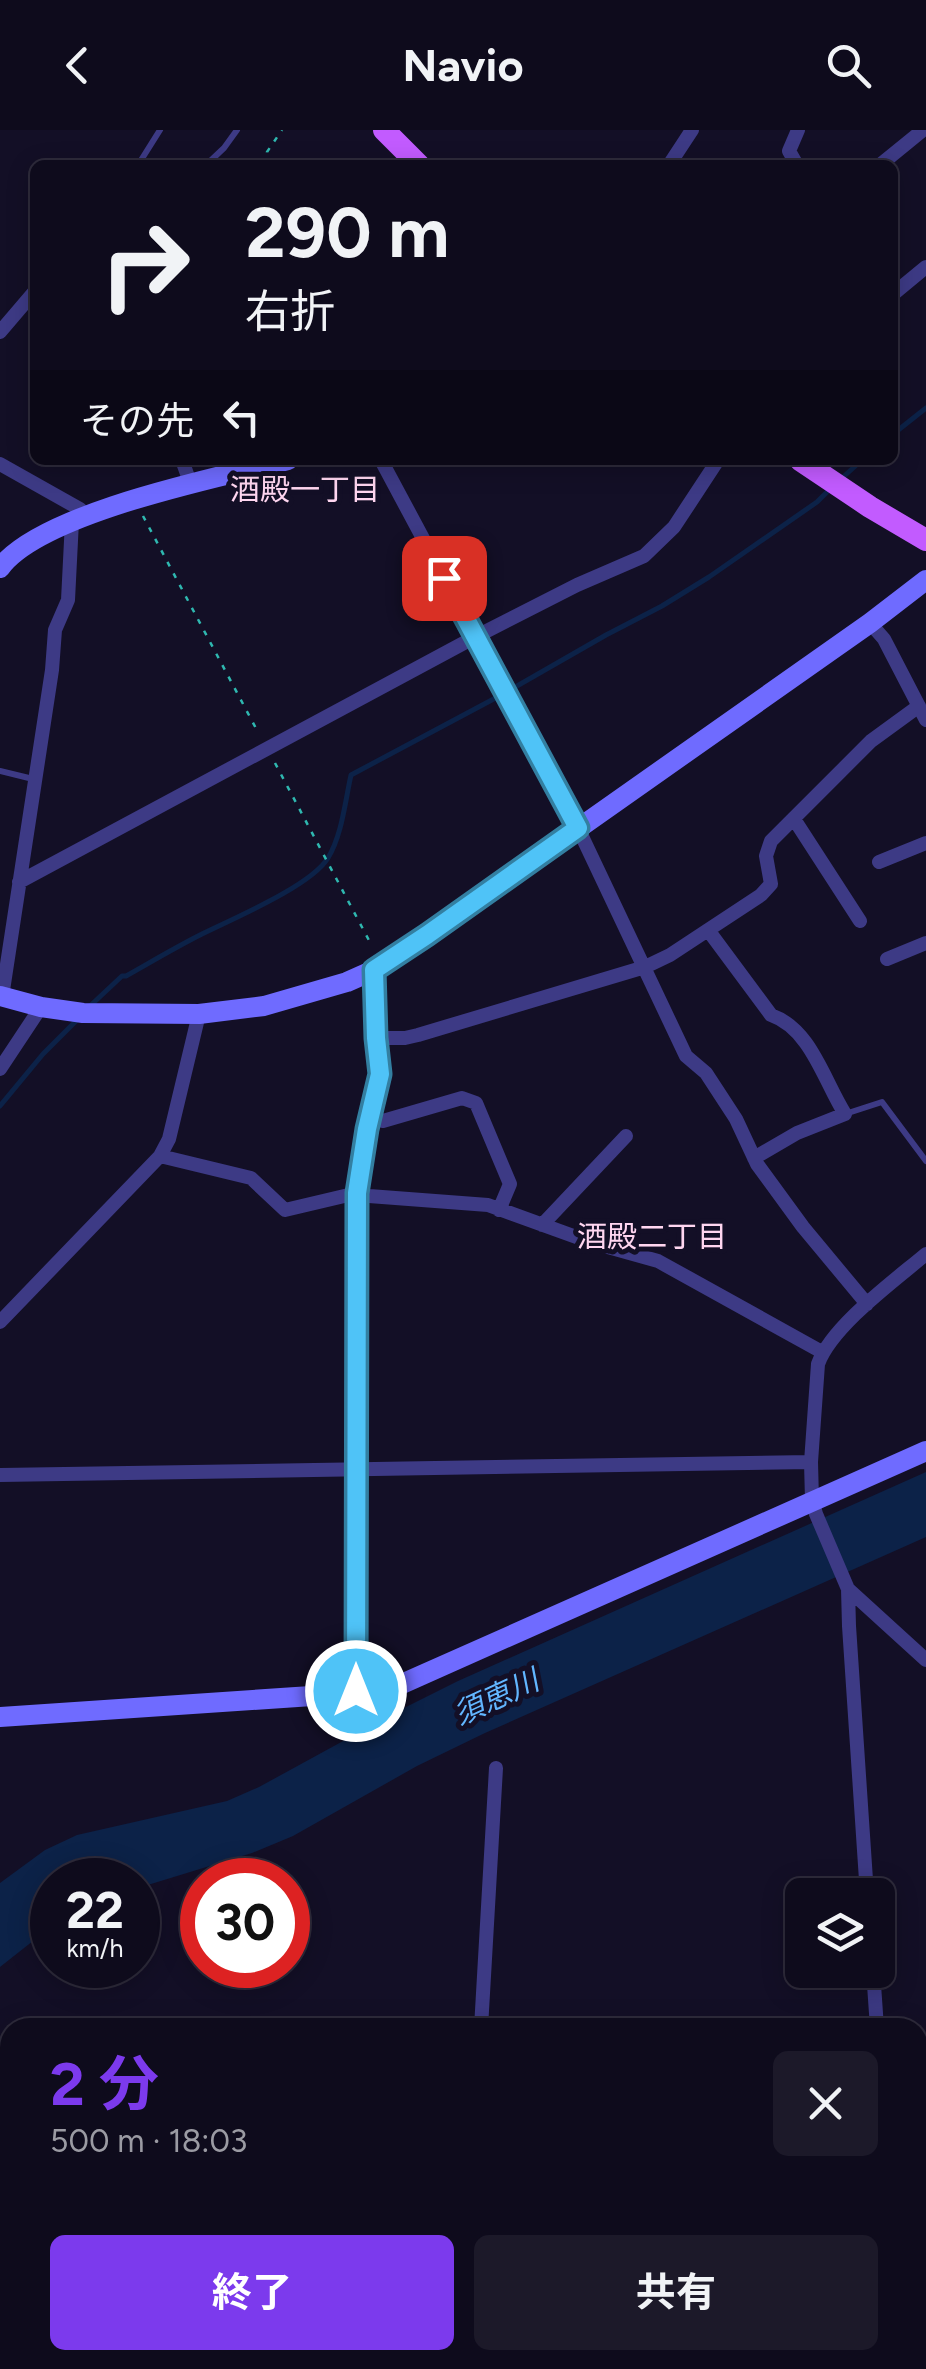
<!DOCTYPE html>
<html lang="ja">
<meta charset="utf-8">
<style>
:root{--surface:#0e0b1c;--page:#1c1929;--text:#f1f3f6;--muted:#9b9ba3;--line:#2e2b3b;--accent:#7c3aed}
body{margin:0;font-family:Figtree,"Noto Sans JP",sans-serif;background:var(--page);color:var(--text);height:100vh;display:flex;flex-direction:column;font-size:38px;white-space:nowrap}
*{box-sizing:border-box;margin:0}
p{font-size:32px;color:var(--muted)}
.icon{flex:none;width:55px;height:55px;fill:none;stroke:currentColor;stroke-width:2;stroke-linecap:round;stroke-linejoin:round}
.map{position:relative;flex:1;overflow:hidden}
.drawer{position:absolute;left:0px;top:1888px;width:928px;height:352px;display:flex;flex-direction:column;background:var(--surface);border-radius:30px 30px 0 0;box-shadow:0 5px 25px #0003,0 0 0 2px var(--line)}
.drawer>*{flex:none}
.hud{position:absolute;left:30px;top:30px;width:868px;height:305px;border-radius:15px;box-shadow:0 5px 25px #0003,0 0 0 2px var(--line);background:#0e0b1c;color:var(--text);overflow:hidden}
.tools{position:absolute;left:785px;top:1748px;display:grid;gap:20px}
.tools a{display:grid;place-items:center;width:110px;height:110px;border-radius:15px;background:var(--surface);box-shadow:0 5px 25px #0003,0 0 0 2px var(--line);font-size:50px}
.speed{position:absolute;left:30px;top:1728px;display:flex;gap:20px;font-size:50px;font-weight:700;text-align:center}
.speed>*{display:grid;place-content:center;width:130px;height:130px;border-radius:50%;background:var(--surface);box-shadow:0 5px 25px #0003,0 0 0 2px var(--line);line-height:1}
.speed small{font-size:25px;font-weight:400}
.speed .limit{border:15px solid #d22;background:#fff;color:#111}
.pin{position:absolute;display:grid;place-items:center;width:85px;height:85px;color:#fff;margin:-42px;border-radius:20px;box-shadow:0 5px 15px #0006}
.me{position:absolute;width:110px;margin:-55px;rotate:0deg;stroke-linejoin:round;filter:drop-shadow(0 0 8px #0008)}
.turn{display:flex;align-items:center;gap:35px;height:210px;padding:0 50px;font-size:45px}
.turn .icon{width:130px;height:130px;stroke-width:2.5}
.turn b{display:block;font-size:70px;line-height:85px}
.then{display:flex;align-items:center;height:95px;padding:0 50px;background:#0003;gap:20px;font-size:38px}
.round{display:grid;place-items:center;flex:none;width:105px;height:105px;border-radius:15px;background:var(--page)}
.overview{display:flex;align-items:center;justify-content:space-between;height:170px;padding:0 50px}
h1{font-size:60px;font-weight:700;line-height:75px;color:var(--accent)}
.action{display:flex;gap:20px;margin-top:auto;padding:20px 50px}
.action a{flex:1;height:115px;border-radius:15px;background:var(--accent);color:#fff;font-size:40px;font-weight:700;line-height:115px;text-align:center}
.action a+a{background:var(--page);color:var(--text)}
header{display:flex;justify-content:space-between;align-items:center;height:130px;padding:0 50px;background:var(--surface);font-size:45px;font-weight:700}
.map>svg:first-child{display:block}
.water{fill:#0c2248}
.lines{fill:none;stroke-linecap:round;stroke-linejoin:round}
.stream{stroke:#0c2248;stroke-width:5}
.path{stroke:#2fb8b0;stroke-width:2.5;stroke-dasharray:5 8;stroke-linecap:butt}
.lane{stroke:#3d3a85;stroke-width:6}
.street{stroke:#3d3a85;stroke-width:14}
.secondary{stroke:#6f6bff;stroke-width:20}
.primary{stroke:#c25bff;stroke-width:22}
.route-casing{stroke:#337fa1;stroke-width:25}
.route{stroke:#4fc3f7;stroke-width:18}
.labels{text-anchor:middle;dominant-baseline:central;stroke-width:10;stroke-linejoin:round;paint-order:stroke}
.neighbourhood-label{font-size:30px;fill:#ffd6f0;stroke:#130f26}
.water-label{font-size:30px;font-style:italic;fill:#62b6ff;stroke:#130f26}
</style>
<header><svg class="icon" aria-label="back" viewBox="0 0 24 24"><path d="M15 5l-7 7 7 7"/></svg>Navio<svg class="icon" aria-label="search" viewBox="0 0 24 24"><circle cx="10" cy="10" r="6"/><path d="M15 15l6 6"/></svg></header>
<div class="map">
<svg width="926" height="2239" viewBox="0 0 926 2239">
<rect width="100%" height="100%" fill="#130f26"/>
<!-- water -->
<path class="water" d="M926,1342V1407L485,1603L417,1636L293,1706L252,1723L138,1758V1750H52V1796L0,1837V1753L45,1720L77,1705L227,1671L259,1657L398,1581L458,1551Z"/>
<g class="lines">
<!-- stream -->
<path class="stream" d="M892,305L926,278
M842,348L862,330
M90,876L122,846H126C151,832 176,817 202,804C232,789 311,756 328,728C342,705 345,672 351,645L503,564L606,505L662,476L709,447L817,372L830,359
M0,976L43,924L79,888"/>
<!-- path -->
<path class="path" d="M270,35L267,22L282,0
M143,386L259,604
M275,633L372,816
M0,2169L10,2167
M918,2176H926
M918,2195L926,2196"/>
<!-- lane -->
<path class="lane" d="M138,35L160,0
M206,35L224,18L237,0
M0,641L33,649
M845,984L882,972L926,1031
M739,2239V2230"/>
<!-- street -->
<path class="street" d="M669,35L692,0
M797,35L789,21L798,0
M880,35L923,0
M892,165L926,137
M0,202L35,161
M182,330L191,355
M381,330L578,698L686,926L706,943L736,989L757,1034L803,1097L867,1174
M0,334L80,379L84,387
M870,493L884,509L926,590
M794,689L860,791
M879,732L926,713
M19,752L475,507L577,455L644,426L674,397L718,330
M708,800L771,885C811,899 824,951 845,984L797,1003L754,1028
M887,829L926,813
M2,867L52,540L55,500L68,470L72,391
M376,908H405L418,905L645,837L670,825L761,765L771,754L766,726L771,711L871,611L919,576
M0,939L41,877
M369,987L383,991L462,968L476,973L510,1054L499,1080
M160,1026L251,1048L285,1080L357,1063L369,1066L488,1075L590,1112L658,1131L822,1222
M542,1095L626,1006
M0,1192L160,1026L169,1009L199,884
M0,1345L811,1332
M848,1459L926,1530
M356,1561L357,1063L367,999L379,945L376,908L374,840
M867,1765L849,1496L848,1459L816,1384L812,1370L811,1332L818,1234C832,1196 894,1151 926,1124
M873,1840L877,1898
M481,1898L496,1638
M194,2239L195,2230
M462,2239V2230"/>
<!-- secondary -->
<path class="secondary" d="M0,438C40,383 219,347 288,330
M0,866L41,877L83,883L199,884L264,876L347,852L374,840L427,805L870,493L926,450
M0,1587L386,1561L926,1321"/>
<!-- primary -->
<path class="primary" d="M384,0L419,35
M800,330L870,377L926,410
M918,1949L926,1944
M0,2088L10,2089"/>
</g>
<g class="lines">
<!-- route casing -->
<g class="route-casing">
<path id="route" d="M356,1561L357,1063L367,999L380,944L376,908L374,840L427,805L578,698L444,448"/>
</g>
<!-- route -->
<use href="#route" class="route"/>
</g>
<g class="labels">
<!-- neighbourhood labels -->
<g class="neighbourhood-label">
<text x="305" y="359">酒殿一丁目</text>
<text x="652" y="1106">酒殿二丁目</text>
</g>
<!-- water labels -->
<g class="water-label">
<text transform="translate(496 1567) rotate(-25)">須恵川</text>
</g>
</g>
</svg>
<div class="tools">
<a><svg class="icon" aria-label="layers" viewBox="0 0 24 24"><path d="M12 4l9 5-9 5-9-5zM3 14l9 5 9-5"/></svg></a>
</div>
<div class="speed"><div>22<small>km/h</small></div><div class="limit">30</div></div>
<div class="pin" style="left:444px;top:448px;background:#d93025"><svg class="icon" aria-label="arrive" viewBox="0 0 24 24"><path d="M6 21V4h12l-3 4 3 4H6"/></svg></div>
<svg class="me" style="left:356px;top:1561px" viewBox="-20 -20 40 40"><circle r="17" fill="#4fc3f7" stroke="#fff" stroke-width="3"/><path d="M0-11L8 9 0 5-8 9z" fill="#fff"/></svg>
<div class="hud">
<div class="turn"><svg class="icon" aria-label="right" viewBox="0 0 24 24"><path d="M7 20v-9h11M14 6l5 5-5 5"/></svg><div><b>290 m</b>右折</div></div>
<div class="then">その先<svg class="icon" aria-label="left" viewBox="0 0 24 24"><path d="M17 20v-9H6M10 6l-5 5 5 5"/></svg></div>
</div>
<section class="drawer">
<div class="overview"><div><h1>2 分</h1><p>500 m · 18:03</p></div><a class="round"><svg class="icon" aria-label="close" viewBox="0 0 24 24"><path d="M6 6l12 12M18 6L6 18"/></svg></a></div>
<div class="action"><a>終了</a><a>共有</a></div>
</section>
</div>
